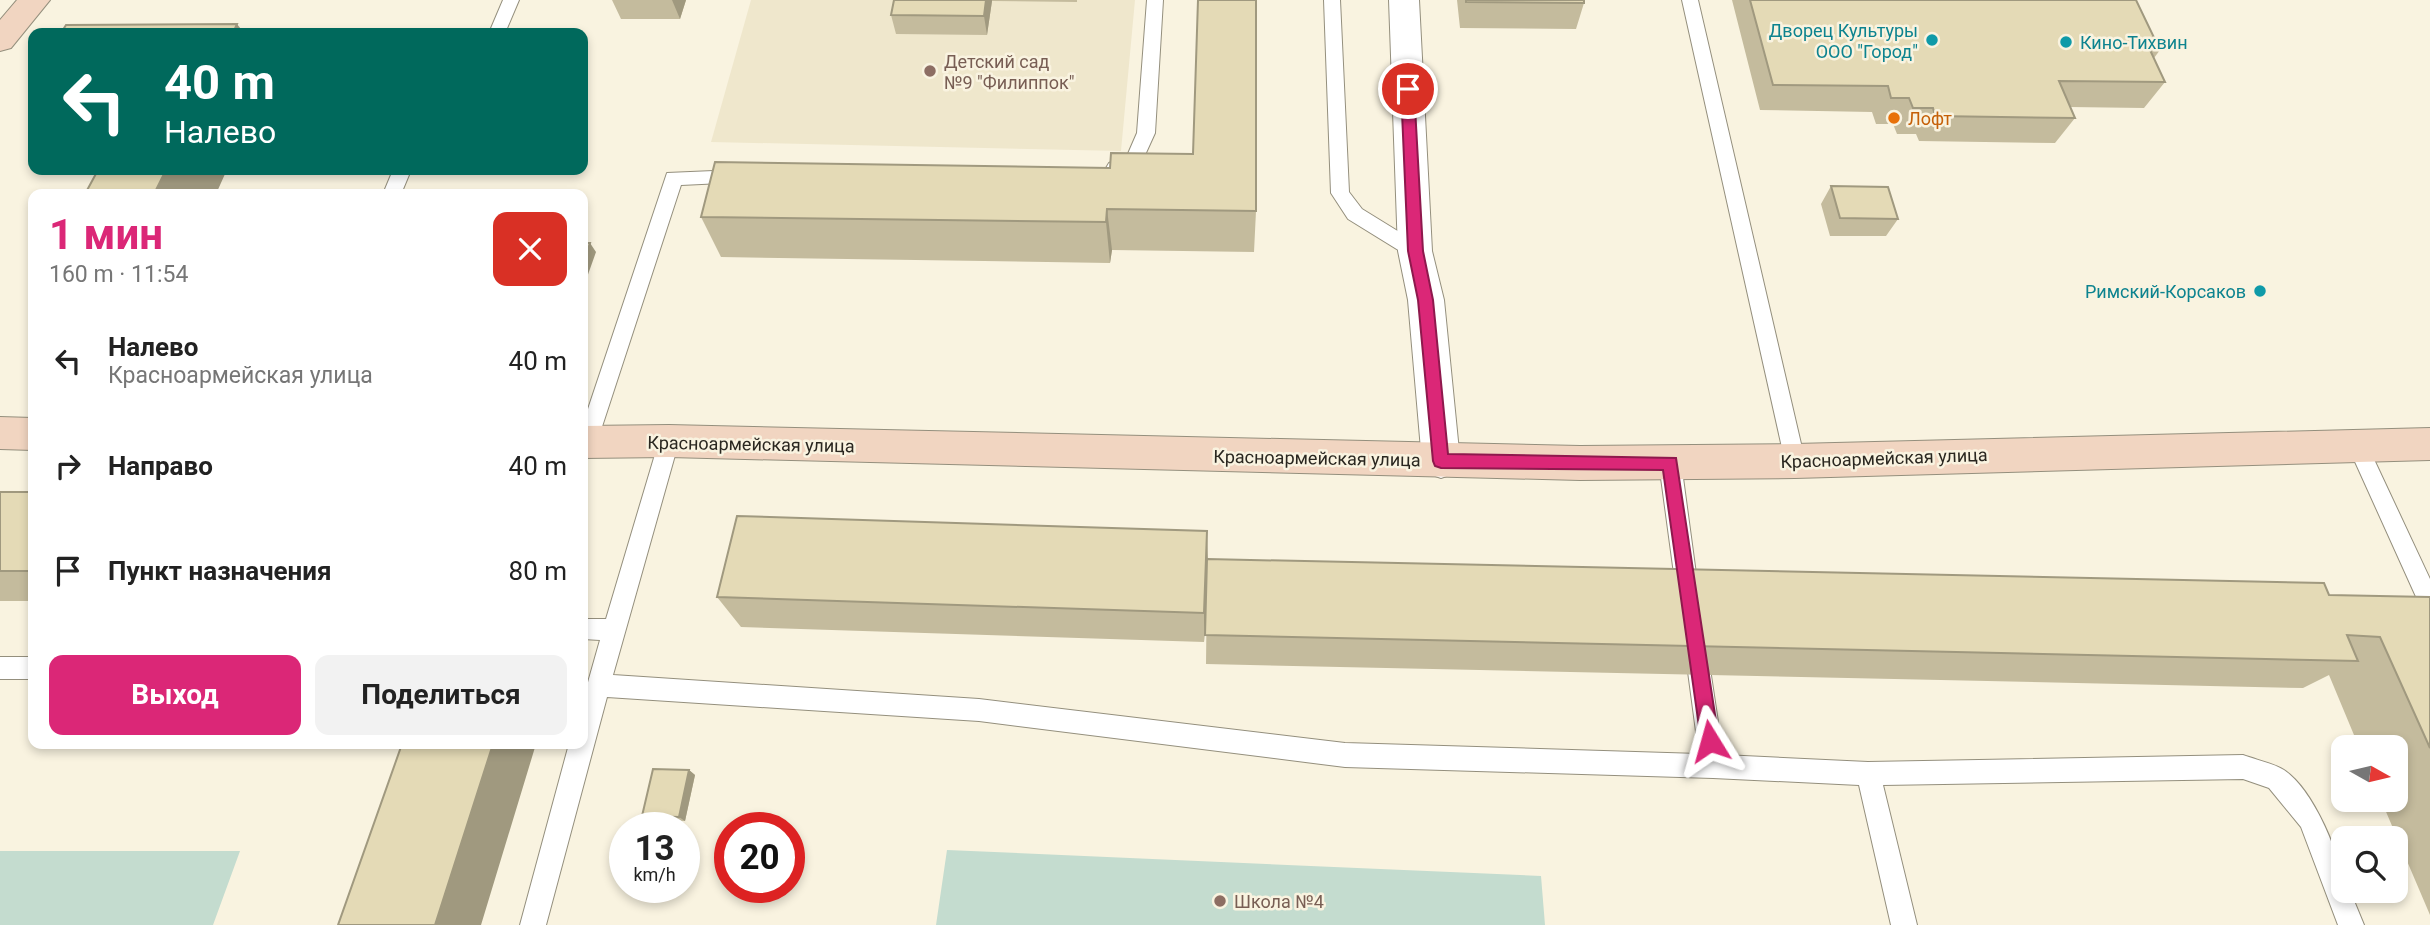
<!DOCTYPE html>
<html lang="ru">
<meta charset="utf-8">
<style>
:root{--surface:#fff;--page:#f2f2f2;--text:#222;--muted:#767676;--accent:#db2777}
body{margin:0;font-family:Roboto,sans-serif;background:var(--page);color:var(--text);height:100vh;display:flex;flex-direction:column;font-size:26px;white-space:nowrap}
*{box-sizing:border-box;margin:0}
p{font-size:23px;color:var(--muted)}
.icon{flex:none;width:38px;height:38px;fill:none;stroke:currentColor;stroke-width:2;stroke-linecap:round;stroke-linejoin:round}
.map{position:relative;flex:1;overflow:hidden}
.drawer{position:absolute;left:28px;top:189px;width:560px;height:560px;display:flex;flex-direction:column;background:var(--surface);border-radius:14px;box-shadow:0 4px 10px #0003}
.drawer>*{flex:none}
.top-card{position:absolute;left:28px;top:28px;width:560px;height:147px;border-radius:14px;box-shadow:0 4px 10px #0003;background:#00695c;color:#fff;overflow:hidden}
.needle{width:46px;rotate:98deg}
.fabs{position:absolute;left:2331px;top:735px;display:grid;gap:14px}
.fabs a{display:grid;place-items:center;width:77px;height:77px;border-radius:14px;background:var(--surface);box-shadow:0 4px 10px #0003;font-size:35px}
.speed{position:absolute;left:609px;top:812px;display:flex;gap:14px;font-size:35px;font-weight:700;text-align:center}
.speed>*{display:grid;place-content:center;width:91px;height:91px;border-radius:50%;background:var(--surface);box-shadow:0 4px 10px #0003;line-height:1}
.speed small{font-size:18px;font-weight:400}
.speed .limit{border:10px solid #d22;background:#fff;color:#111}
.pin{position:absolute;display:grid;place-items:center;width:60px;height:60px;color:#fff;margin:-30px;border:4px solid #fff;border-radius:50%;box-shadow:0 2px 7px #0007}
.me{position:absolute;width:77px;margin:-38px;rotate:352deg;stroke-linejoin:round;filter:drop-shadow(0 0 5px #0008)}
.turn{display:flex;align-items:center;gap:24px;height:147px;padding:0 21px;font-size:32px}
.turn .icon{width:91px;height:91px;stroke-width:2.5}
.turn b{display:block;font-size:49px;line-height:60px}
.round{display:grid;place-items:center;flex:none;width:74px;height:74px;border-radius:14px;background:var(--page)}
.summary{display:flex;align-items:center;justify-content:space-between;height:119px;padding:0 21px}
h1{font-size:42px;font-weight:700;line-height:52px;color:var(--accent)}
.cta{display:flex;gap:14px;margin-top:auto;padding:14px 21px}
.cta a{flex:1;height:80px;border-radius:14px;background:var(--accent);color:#fff;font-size:28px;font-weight:700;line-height:80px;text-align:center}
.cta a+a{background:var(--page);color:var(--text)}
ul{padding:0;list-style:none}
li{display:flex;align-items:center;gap:21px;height:105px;padding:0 21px}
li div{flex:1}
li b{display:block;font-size:26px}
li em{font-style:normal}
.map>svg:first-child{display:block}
.built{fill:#efe7cc}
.green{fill:#c4dccf}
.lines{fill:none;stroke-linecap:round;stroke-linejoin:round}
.lane-casing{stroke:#948f7d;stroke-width:2}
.street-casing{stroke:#948f7d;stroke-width:2}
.secondary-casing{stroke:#948f7d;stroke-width:2}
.lane{fill:#fff;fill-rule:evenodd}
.street{fill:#fff;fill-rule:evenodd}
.secondary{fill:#f1d5c1;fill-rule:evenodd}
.wall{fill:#c4bb9d}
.shaded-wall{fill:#a0997f}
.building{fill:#e4dab6;stroke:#a0997f;stroke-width:2}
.route{fill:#db2777;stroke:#8e194d;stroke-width:2}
.culture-dot{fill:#0f9aa8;stroke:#f9f3e0;stroke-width:2.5}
.education-dot{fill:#8d6e63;stroke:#f9f3e0;stroke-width:2.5}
.food-dot{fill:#e8710a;stroke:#f9f3e0;stroke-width:2.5}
.labels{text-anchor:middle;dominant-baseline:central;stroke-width:5;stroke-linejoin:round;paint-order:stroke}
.culture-label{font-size:18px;fill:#0d838f;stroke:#f9f3e0;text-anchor:end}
.education-label{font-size:18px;fill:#785e54;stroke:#f9f3e0;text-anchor:start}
.food-label{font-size:18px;fill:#c56008;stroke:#f9f3e0;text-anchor:start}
.street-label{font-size:18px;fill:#2a2720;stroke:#f9f3e0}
</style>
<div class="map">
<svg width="2430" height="925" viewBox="0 0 2430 925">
<rect width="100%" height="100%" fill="#f9f3e0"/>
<!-- built -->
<path class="built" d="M751,0H1135L1121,151L711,142Z"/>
<!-- green -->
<path class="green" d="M947,850L1541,876L1545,925H936Z
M0,851H240L213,925H0Z"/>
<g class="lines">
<!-- lane casing -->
<g class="lane-casing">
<path id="lane" d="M503,0H519L505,33H489Z
M1147,0H1163L1155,133L1140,166L1115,175L1109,173L1106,168L1109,163L1127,156L1137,133Z
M1324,0H1340L1349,192L1362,209L1422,246L1425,251L1422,256L1415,258L1408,256L1348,219L1331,193Z
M1682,0H1698L1805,461L1802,467L1795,470L1788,467L1785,461Z
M393,170H411L401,194H383Z
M737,170L743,172L746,177L743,182L681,185L597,442L594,448L583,449V424L667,173Z
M669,432L676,435L679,441L613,675L979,699L1345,743L1699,754L1685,649L1688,641L1696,638L1704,641L1707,649L1723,755L1868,762L2243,755C2256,760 2273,763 2284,770C2313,789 2343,858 2343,891H2350L2364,925H2338L2301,827L2269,788L2243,779L1883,785L1917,925H1891L1859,785L1713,778L1345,767L979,721L607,697L546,925H520L569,744H583V700L600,640L583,639V619H606L659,441L662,435Z
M2357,435L2364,438L2430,579V613L2422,610L2347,444L2350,438Z
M1670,454L1677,457L1681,463L1699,596L1696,603L1688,606L1680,603L1677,596L1659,463L1663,457Z
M0,657H33V679H0Z"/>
</g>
<!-- street casing -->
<g class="street-casing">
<path id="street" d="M1389,0H1419L1432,251L1444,300L1460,461L1455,473L1441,478L1427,473L1422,461L1408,300L1398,251Z"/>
</g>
<!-- secondary casing -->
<g class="secondary-casing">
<path id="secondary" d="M17,0H50L11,48L0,51V20Z
M0,417L33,418V450L0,449Z
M669,425L1580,446L1795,444L2430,428V460L1795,478L1580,480L669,457L583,458V426Z"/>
</g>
<!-- lane -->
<use href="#lane" class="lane"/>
<!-- street -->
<use href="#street" class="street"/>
<!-- secondary -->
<use href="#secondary" class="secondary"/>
</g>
<!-- wall -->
<path class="wall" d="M612,0H686L680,19H621Z
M894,0H1077V2L992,1L987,35L896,34L891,15Z
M1457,0H1584V3L1576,29L1460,28Z
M1732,0H2136L2160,50L2154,58L2165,82L2144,108L2070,107L2075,118L2055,143L1919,141L1916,134H1897L1893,124H1876L1872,112L1760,110Z
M1193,154L1256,211L1254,252L1112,250L1110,263L721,257L701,217L1110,168Z
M98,170H357L355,174H225Z
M1831,186L1898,219L1886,236H1830L1821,204Z
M0,492H33V601H0Z
M1208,559L2329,595L2430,597V915L2381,800H2396V747H2359L2329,675L2303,688L1206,664L1207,580L1204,642L741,627L717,597Z
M689,770L695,775L685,821L649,820L642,816Z"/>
<!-- shaded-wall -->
<path class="shaded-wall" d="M672,0H686L680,19Z
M986,0H992V1L987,35L984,16Z
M237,24L244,33H233Z
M166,170H221L225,174L216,194H154Z
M1107,209L1112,250L1110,263L1106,222Z
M590,243L596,252L585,283L583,279V264Z
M1207,531L1208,562L1204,642V613Z
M493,744H536L481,925H435Z
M689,770L695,775L685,821L679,817Z"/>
<!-- building -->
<path class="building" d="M894,0H986L984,16L891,15Z
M1198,0H1256V211L1107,209L1106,222L701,217L715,162L1110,168L1111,153L1193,154Z
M1466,0H1584V3L1466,2Z
M1750,0H2136L2160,50H2150L2165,82L2059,81L2075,118L1935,116L1933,108H1913L1909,98H1891L1888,86L1773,85Z
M237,24L233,33H61L66,25Z
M98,170H166L154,194H85Z
M1831,186L1888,187L1898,219L1840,218Z
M583,243H590L583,264Z
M0,492H33V571H0Z
M737,516L1207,531L1204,613L717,597Z
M1207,559L2324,583L2329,595L2430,597V748L2380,637L2347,635L2358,661L1205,635Z
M402,744H493L435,925H338Z
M653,769L689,770L679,817L642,816Z"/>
<!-- route -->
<path class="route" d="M1408,84L1414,89L1423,251L1433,300L1448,454L1676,458L1719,741L1716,747L1710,750L1703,747L1701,741L1663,470L1441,468L1435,466L1433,461L1418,300L1408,251L1401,89Z"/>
<!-- markers -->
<g class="culture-dot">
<circle cx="1932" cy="40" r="7"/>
<circle cx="2066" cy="42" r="7"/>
<circle cx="2260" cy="291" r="7"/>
</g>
<g class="education-dot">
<circle cx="930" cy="71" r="7"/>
<circle cx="1220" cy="901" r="7"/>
</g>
<circle class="food-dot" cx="1894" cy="118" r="7"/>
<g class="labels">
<!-- culture labels -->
<g class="culture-label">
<text x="1918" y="30">Дворец Культуры<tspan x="1918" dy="21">ООО "Город"</tspan></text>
<text x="2080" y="42" text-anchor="start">Кино-Тихвин</text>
<text x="2246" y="291">Римский-Корсаков</text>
</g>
<!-- education labels -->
<g class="education-label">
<text x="944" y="61">Детский сад<tspan x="944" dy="21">№9 "Филиппок"</tspan></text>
<text x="1234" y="901">Школа №4</text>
</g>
<!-- food labels -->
<g class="food-label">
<text x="1908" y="118">Лофт</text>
</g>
<!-- street labels -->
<g class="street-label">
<text transform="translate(751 444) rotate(1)">Красноармейская улица</text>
<text transform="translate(1317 458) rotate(1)">Красноармейская улица</text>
<text transform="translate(1884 458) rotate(-2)">Красноармейская улица</text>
</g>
</g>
</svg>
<div class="fabs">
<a><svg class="needle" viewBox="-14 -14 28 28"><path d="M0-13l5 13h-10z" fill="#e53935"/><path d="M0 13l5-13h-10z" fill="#767676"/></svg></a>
<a><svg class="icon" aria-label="search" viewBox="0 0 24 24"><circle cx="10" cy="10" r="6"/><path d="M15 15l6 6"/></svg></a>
</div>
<div class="speed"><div>13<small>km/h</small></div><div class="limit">20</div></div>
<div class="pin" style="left:1408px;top:89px;background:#d93025"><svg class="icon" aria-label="arrive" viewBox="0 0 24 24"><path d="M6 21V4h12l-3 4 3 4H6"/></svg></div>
<svg class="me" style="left:1710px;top:741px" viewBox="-20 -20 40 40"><path d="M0-17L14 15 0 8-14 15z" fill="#db2777" stroke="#fff" stroke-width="4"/></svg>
<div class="top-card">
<div class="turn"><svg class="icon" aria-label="left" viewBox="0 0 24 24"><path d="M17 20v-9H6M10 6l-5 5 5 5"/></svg><div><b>40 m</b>Налево</div></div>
</div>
<section class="drawer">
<div class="summary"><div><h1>1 мин</h1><p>160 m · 11:54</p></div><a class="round" style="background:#d93025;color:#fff"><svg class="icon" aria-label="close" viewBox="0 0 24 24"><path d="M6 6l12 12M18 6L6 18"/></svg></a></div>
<ul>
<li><svg class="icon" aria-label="left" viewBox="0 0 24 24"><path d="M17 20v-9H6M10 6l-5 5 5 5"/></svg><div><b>Налево</b><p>Красноармейская улица</p></div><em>40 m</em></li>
<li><svg class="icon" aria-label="right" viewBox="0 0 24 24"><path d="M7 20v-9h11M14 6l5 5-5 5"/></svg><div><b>Направо</b></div><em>40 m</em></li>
<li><svg class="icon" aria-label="arrive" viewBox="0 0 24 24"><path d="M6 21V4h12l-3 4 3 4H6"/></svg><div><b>Пункт назначения</b></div><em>80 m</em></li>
</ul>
<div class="cta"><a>Выход</a><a>Поделиться</a></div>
</section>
</div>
